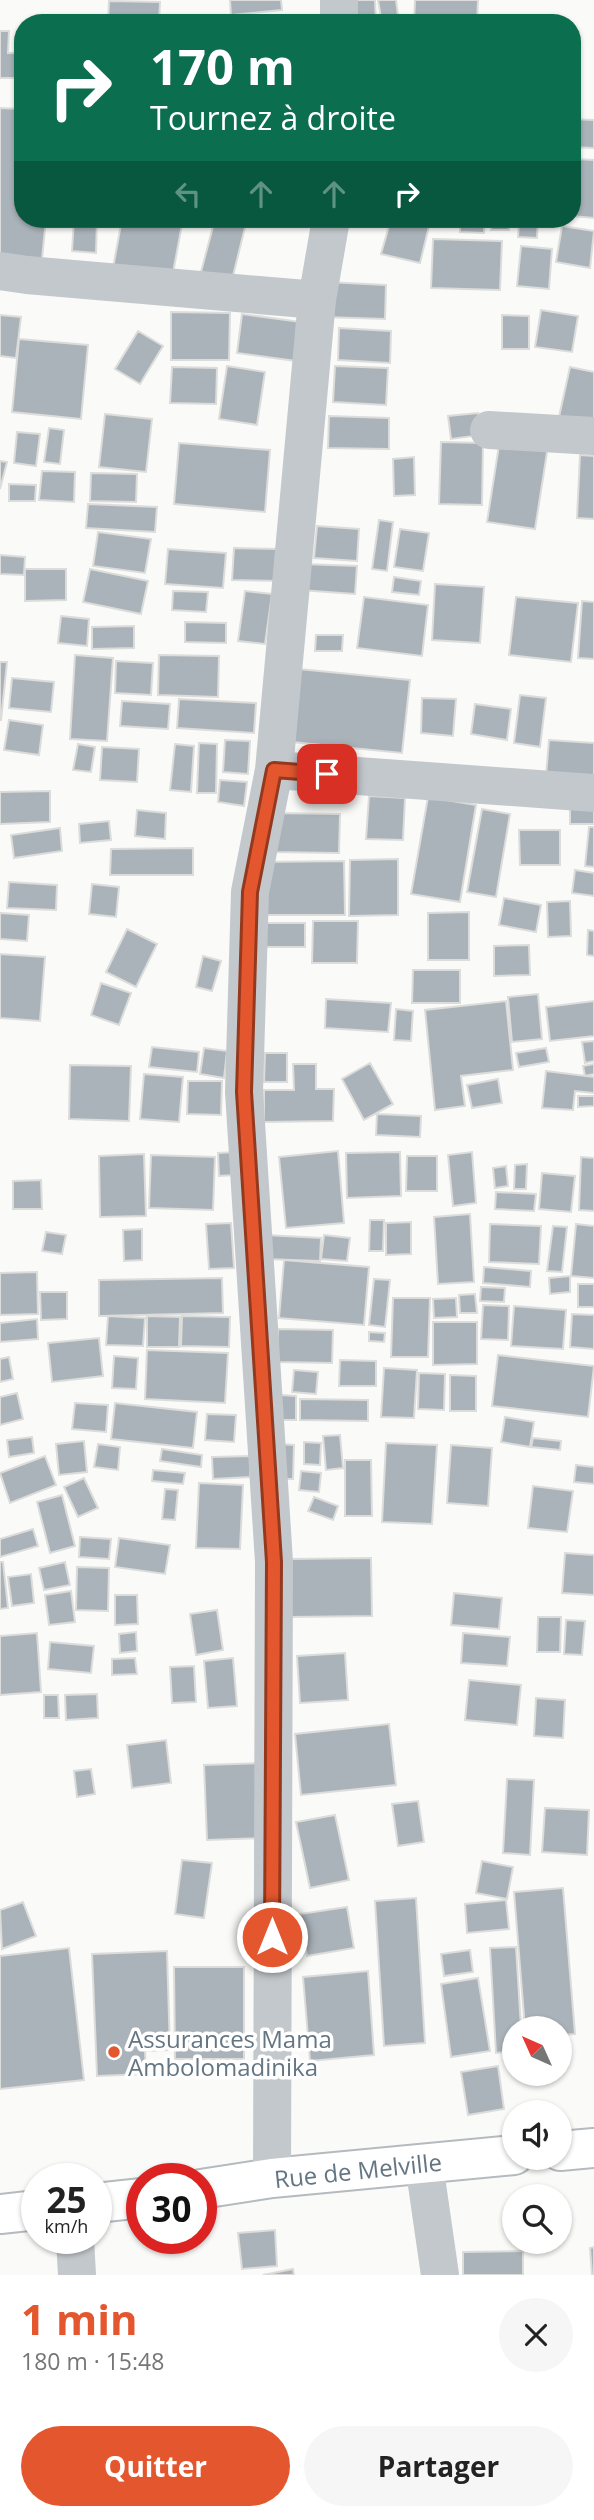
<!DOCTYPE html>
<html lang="fr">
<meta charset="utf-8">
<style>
:root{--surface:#fff;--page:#f6f6f6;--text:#222;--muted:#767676;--accent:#e4572e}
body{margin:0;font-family:"Open Sans",sans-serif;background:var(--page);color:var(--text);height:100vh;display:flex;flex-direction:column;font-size:26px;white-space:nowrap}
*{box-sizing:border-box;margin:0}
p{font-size:23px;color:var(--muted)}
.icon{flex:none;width:38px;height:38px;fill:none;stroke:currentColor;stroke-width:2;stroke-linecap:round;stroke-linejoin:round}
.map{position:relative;height:2275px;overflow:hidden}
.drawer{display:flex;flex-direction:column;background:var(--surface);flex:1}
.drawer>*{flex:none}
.banner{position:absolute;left:14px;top:14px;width:567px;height:214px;border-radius:28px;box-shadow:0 2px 5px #0004;background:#0b6e4f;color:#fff;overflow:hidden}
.needle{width:46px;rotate:315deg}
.tools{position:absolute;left:502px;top:2016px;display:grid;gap:14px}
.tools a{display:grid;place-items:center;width:70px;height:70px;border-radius:50%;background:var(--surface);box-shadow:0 2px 5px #0004;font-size:35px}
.speed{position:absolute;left:21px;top:2163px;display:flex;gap:14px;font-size:35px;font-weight:700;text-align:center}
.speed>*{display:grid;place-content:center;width:91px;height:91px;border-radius:50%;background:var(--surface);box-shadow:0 2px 5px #0004;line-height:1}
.speed small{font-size:18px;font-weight:400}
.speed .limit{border:10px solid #d22;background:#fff;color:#111}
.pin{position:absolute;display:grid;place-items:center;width:60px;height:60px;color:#fff;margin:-30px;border-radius:14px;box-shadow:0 4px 10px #0006}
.me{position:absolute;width:77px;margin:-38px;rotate:0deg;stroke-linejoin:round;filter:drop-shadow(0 0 5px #0008)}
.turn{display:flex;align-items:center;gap:24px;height:147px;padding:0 21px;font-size:32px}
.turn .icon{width:91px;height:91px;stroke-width:2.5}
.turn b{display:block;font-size:49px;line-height:60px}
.lanes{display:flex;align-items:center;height:66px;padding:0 21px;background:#0003;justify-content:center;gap:35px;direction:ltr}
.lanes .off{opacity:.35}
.round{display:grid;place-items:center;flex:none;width:74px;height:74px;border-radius:37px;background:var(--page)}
.head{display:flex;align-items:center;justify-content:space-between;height:119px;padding:0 21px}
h1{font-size:42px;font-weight:700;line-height:52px;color:var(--accent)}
.button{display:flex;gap:14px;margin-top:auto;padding:14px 21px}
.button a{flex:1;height:80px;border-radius:42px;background:var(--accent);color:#fff;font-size:28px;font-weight:700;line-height:80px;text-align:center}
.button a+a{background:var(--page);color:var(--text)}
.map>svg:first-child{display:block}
.building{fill:#aab3b9;stroke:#dcdcda;stroke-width:2}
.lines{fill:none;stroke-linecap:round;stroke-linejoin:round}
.primary-casing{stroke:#b5babe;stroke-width:42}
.street{stroke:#c3c8cc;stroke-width:38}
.primary{stroke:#fff;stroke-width:38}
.route-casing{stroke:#94391e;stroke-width:18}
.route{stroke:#e4572e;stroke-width:12}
.poi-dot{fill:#e4572e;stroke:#fff;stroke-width:2.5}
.labels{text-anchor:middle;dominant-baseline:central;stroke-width:7;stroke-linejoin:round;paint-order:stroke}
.poi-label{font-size:24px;fill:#657683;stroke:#fff;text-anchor:start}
.street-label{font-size:24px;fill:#657683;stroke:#fff}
</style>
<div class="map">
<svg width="594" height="2275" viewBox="0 0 594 2275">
<rect width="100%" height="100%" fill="#fafaf8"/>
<!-- building -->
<path class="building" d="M230,0H281L282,10L231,15Z
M343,0H375L376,23H345Z
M378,0H396L399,23H382Z
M415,0H478L477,23H414Z
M109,1L160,2L159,23H108Z
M181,18L218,21V23H180Z
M0,31H9L8,53H21L20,78H0Z
M0,108L23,109V219H46L42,259L0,255Z
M572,119L594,120V148L572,147Z
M576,159L594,160V218L572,216V180Z
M74,219H97L96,253L72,251Z
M122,219H183L172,278L113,268Z
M215,219H247L232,280L201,272Z
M391,219H401L429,226L420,263L381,254Z
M460,219H485L484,233L460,232Z
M492,219H509V230H491Z
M519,219H538L537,238L518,237Z
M562,226L594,231L590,268L556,262Z
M433,239L502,241L500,290L431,288Z
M521,246L552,249L549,289L517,286Z
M327,282L386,285L385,319L325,317Z
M541,310L578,316L572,352L535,347Z
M171,312L230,313L229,360H171Z
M242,314L301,322L296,361L237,353Z
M0,315L21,317L16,358L0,356Z
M502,315L529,316V349H502Z
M339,328L391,331L390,363L338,360Z
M138,331L163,346L140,384L115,369Z
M19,339L88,345L81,419L12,412Z
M227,366L265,372L257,425L219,419Z
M335,366L388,368L386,405L333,402Z
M172,367L217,368L216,404L170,403Z
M570,367L594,372V424L559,417Z
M478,413L481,435L451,439L448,416Z
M105,414L152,419L146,472L99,467Z
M329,416L389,418V449L328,448Z
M49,428L64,430L60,464L44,462Z
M17,432L40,434L36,466L14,463Z
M500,439L548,446L535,529L487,522Z
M441,442L483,443L482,505L439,504Z
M179,443L270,450L265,512L174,504Z
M580,455L594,456V519L577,518Z
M414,457L415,495L394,496L393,459Z
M0,461L7,462L0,489Z
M42,471L75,472L74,502L39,500Z
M91,473L137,474L136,502L90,501Z
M9,484L36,485L35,501H9Z
M88,504L157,507L155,532L86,528Z
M379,520L393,522L387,571L372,569Z
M317,526L359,529L357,561L314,558Z
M400,529L429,533L423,571L394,567Z
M98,532L151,539L145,573L93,566Z
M234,548L280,549L279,581L232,580Z
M168,549L226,553L223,588L165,584Z
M0,555L25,557L24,575L0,574Z
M303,564L357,566L355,594L300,590Z
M25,569H66V600L25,601Z
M90,569L148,581L141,614L83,602Z
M394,577L421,581L419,595L392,592Z
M435,584L484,587L480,643L432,640Z
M173,591L208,592L206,612L172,610Z
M245,591L272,594L265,644L238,641Z
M364,597L428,605L422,656L357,648Z
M516,597L578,603L571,662L509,655Z
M582,601L594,602V659L578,658Z
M61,616L89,619L87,646L58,643Z
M185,622L226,623V643L185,642Z
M134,626V648L92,649V627Z
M316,635H343L342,651H315Z
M75,655L113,658L107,741L70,739Z
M159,655L219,656L218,697L158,695Z
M116,661L153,663L151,695L115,693Z
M0,662H7L1,720H0Z
M299,669L410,680L402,753L292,742Z
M12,678L54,682L51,712L9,708Z
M520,695L546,698L540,747L514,743Z
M422,698L456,699L453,736L421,733Z
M179,699L256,703L254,733L177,728Z
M122,701L170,704L168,729L120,726Z
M475,704L511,709L507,740L471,734Z
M9,720L43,725L39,755L4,750Z
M225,740L250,741L248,774L223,772Z
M549,740L594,743V778L546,775Z
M199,743L217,744L216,793H197Z
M78,744L95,747L91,772L73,770Z
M175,744L194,746L191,792L170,790Z
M102,747L139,749L137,782L100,780Z
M220,780L247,782L244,806L218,802Z
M50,791V822L0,824V792Z
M369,796L405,798L403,840L366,839Z
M428,797L476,805L460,902L411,894Z
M570,808H594V824H570Z
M482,809L510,814L496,897L467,892Z
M137,810L166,813L165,839L135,836Z
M272,813L340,814L339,853L272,852Z
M109,821L111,840L80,843L79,824Z
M589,827H594V867L585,866Z
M60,828L62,851L14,858L11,835Z
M519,830H560V865H520Z
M193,848V875H110L111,849Z
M398,859V915L349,916L350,860Z
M344,861L345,915H259L260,862Z
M575,870L594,873V896L572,893Z
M9,882L57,885L56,910L7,908Z
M92,884L119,887L116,917L89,914Z
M504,898L541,905L536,932L499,925Z
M570,901L571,936L548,937L547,902Z
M469,912V960H428V913Z
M0,913L29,915L27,941L0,939Z
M313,921H358L357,963H312Z
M265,923H305V947H265Z
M127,929L157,944L136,987L106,972Z
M588,930L594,931V956L587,955Z
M529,945L530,975L494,976V946Z
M0,954L45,957L40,1021L0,1018Z
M203,956L221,961L212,991L196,987Z
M413,970H460V1003H412Z
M101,983L131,993L119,1025L91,1015Z
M538,994L542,1039L512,1042L508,997Z
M326,999L391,1003L388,1032L325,1028Z
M506,1001L513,1070L461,1076L465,1106L435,1110L425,1010Z
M594,1001V1036L550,1041L546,1007Z
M396,1009L413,1011L411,1041L394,1040Z
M594,1041V1061L585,1063L582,1042Z
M152,1047L199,1052L197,1072L149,1067Z
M204,1048L227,1051L224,1078L200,1074Z
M546,1048L549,1062L519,1067L516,1053Z
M265,1053H287V1082H264Z
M370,1063L393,1104L364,1120L342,1079Z
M293,1064H316V1089H334L333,1121L264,1122V1090H294Z
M594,1064V1074L585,1076L583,1066Z
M70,1065L131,1066L129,1121L69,1119Z
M546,1071L594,1077V1093L575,1091L573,1110L542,1108Z
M144,1074L183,1077L179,1122L140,1119Z
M498,1079L502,1103L472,1108L467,1085Z
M188,1081H222L221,1115L187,1114Z
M578,1096H594V1106L578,1107Z
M377,1114L421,1116L420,1137L376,1135Z
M338,1151L344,1223L286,1228L279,1157Z
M235,1152V1175L219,1176L218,1153Z
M400,1152L401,1196L347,1198L346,1153Z
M472,1152L476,1203L453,1206L448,1155Z
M144,1154L146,1216L100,1217L99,1156Z
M151,1155L215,1157L213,1210L149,1208Z
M407,1156H437V1191H406Z
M581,1157L594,1158V1211L579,1210Z
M527,1164L526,1189H514L515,1165Z
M506,1166L508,1186L495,1188L493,1168Z
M542,1173L575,1176L571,1212L539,1209Z
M41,1180L42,1209H13V1181Z
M496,1192L536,1194L534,1211L495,1209Z
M470,1214L474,1282L438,1284L434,1217Z
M370,1220H384L383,1251H369Z
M411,1222V1254L386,1255V1223Z
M231,1223L234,1268L209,1269L206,1224Z
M490,1224L541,1226L539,1264L489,1262Z
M576,1224L594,1226V1278L571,1276Z
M553,1226L567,1227L562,1272L547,1271Z
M142,1229V1260L124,1261L123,1230Z
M46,1232L66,1235L62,1254L42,1251Z
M266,1235L321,1238L320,1261L265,1259Z
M324,1235L350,1238L347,1261L321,1259Z
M284,1260L369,1267L364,1325L279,1318Z
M484,1267L531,1271L530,1287L483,1283Z
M37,1272L38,1314L0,1315V1273Z
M570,1276V1292L550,1294L549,1278Z
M222,1278L223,1313L99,1316V1280Z
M374,1279L390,1280L385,1327L369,1325Z
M578,1284H594V1307H578Z
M481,1287L505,1288L504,1302L480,1301Z
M40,1292H67V1319L41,1320Z
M475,1294L477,1313H460L459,1295Z
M393,1298H430L428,1357H391Z
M456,1298L457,1317L434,1318L433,1299Z
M483,1305L509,1306L508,1340L481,1339Z
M514,1306L566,1310L563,1349L511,1346Z
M572,1314L594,1315V1349L570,1347Z
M108,1316L145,1318L143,1346L106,1345Z
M147,1316L180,1317L179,1347H147Z
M182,1316L230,1317L229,1347L181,1346Z
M37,1319L38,1339L0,1342V1323Z
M433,1322H477V1364L433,1365Z
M278,1329L333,1330L332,1363L277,1362Z
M369,1332L385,1333L384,1342L369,1341Z
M99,1338L103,1376L52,1382L48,1343Z
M147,1350L228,1353L225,1403L145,1399Z
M498,1355L594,1366L588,1417L492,1406Z
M114,1356L138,1358L136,1389L112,1388Z
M9,1357L13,1379L0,1382V1359Z
M340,1360L376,1361V1386H339Z
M384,1368L417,1370L414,1418L381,1417Z
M294,1370L318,1372L316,1394L292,1392Z
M419,1373L445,1374L444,1410L418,1409Z
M450,1375L476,1376V1411H450Z
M17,1393L23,1419L0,1425V1397Z
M281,1395L296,1396V1420H280Z
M300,1399L368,1400V1421L300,1420Z
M75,1403L108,1405L106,1432L72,1429Z
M115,1403L197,1412L193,1448L111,1439Z
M207,1414L236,1415L234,1442L205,1440Z
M505,1417L534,1422L530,1447L501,1442Z
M340,1435L343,1468L326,1470L323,1436Z
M32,1437L34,1453L9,1457L7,1440Z
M533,1438L561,1441L560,1450L531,1447Z
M84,1441L87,1472L59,1475L56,1444Z
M304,1442L321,1443L320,1465L304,1464Z
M386,1443L437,1445L432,1524L382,1522Z
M98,1444L120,1447L118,1470L94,1467Z
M279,1444L294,1445L293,1479H278Z
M451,1445L492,1448L488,1506L447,1503Z
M162,1449L202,1455L201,1467L160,1461Z
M45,1456L56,1485L10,1503L0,1473Z
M250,1456V1477L213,1479L212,1457Z
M345,1460H371L372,1516H345Z
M576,1465L594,1467V1484L574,1482Z
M153,1470L185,1473L183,1484L152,1481Z
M301,1471L321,1473L319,1492L299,1490Z
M84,1478L98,1508L78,1517L64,1487Z
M199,1483L243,1485L240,1549L196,1548Z
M533,1486L573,1491L567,1532L528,1528Z
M165,1489L178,1490L175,1520L162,1519Z
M62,1495L75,1546L50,1553L37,1502Z
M314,1497L338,1506L333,1520L308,1511Z
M33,1529L38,1546L0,1557V1539Z
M80,1537L111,1539L109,1559L79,1557Z
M119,1538L170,1545L165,1574L115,1567Z
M565,1553L594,1555V1595L562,1593Z
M371,1558L372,1616L289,1617V1559Z
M0,1562H3L8,1608L0,1609Z
M65,1562L70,1585L44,1590L39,1568Z
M77,1567L109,1568L108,1611L76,1610Z
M31,1574L34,1603L12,1606L8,1577Z
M71,1591L75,1622L49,1625L45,1595Z
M454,1593L502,1598L499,1629L451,1625Z
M115,1595H137L138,1624L115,1625Z
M217,1610L223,1650L196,1655L190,1614Z
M538,1617H561L560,1652H537Z
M566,1620L585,1621L582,1655L564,1654Z
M136,1632L137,1651L120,1653L119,1634Z
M37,1633L41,1692L0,1695V1636Z
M463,1633L510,1637L507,1666L461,1663Z
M50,1642L94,1646L91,1673L48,1669Z
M345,1653L348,1700L300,1703L297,1656Z
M135,1658L137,1674L112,1675V1659Z
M233,1658L237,1706L208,1708L204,1661Z
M194,1666L196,1702L172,1703L170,1667Z
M469,1680L521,1685L517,1725L465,1720Z
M97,1694L98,1718L66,1720L65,1695Z
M44,1695H58L59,1718H44Z
M536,1698L565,1700L563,1738L534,1736Z
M389,1724L396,1785L301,1795L295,1734Z
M166,1740L171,1783L132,1788L127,1745Z
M261,1763L262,1838L207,1840L204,1765Z
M91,1769L95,1794L77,1797L74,1771Z
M507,1779L534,1780L530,1855L503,1853Z
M418,1801L424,1842L398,1846L392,1804Z
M545,1808L589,1810L587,1855L542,1852Z
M335,1815L349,1880L310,1888L296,1822Z
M182,1860L212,1863L204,1918L175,1914Z
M482,1861L513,1867L507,1899L476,1893Z
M563,1888L575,2034L560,2035V2028H525L514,1892Z
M416,1898L425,2043L384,2046L375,1901Z
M506,1900L509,1929L467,1933L465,1904Z
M23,1902L36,1936L2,1949L0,1910Z
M347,1907L354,1948L307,1956L300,1914Z
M516,1947L521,2028H514V2051L496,2053L490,1948Z
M69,1948L84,2080L0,2089V1956Z
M470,1950L473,1972L444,1976L441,1954Z
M167,1951L170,2050L145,2051L146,2074L97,2076L92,1954Z
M174,1967H244V2059H175Z
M368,1971L374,2055L310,2061L303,1977Z
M478,1978L490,2051L451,2057L441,1984Z
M498,2066L504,2109L468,2115L461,2072Z
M275,2230L277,2266L242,2269L238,2233Z
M594,2247V2275H592L590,2248Z
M523,2251V2275H463V2252Z
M293,2269L294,2275H263Z"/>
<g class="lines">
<!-- primary casing -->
<g class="primary-casing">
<path id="primary" d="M560,2151L594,2148
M201,2189L272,2178L514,2155
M96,2203L142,2198
M0,2214L37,2210"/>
</g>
<!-- street -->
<path class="street" d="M339,23V0
M0,271L27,275L317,300
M489,430L594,436
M274,770L594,793
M424,2164L440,2275
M272,2178L274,1562L244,1092L250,892L274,770L317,300L331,219
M75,2238L77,2275"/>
<!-- primary -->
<use href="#primary" class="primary"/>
</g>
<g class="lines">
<!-- route casing -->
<g class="route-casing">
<path id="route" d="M272,1937L274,1562L244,1092L250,892L274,770L327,774"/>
</g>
<!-- route -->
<use href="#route" class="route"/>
</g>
<!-- markers -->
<circle class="poi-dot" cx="114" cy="2052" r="7"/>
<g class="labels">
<!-- poi labels -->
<g class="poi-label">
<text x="128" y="2038">Assurances Mama<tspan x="128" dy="28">Ambolomadinika</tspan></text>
</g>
<!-- street labels -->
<g class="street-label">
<text transform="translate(358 2170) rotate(-6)">Rue de Melville</text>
</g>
</g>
</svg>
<div class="tools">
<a><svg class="needle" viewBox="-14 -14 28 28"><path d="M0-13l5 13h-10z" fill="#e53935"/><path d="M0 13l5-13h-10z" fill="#767676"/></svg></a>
<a><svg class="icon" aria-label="sound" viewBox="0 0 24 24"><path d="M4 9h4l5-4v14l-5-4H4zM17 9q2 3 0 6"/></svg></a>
<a><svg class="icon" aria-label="search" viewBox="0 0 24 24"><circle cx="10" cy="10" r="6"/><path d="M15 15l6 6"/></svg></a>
</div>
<div class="speed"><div>25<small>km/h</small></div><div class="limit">30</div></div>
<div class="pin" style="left:327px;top:774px;background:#d93025"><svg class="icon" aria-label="arrive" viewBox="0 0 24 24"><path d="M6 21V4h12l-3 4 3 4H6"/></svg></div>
<svg class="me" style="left:272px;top:1937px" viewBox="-20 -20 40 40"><circle r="17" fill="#e4572e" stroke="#fff" stroke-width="3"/><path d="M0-11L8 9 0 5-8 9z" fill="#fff"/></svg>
<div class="banner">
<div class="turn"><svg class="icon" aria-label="right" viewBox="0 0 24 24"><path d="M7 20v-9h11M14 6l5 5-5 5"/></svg><div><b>170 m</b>Tournez à droite</div></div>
<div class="lanes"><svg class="icon off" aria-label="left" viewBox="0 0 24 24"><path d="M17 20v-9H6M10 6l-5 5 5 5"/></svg><svg class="icon off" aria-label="ahead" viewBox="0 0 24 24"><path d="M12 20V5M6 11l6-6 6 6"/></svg><svg class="icon off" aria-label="ahead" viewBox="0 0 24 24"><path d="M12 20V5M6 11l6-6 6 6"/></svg><svg class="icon" aria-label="right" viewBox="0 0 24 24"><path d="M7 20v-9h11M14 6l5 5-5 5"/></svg></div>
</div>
</div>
<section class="drawer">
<div class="head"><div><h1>1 min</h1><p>180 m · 15:48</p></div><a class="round"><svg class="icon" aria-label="close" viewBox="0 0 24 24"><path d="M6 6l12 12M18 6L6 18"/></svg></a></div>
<div class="button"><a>Quitter</a><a>Partager</a></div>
</section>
